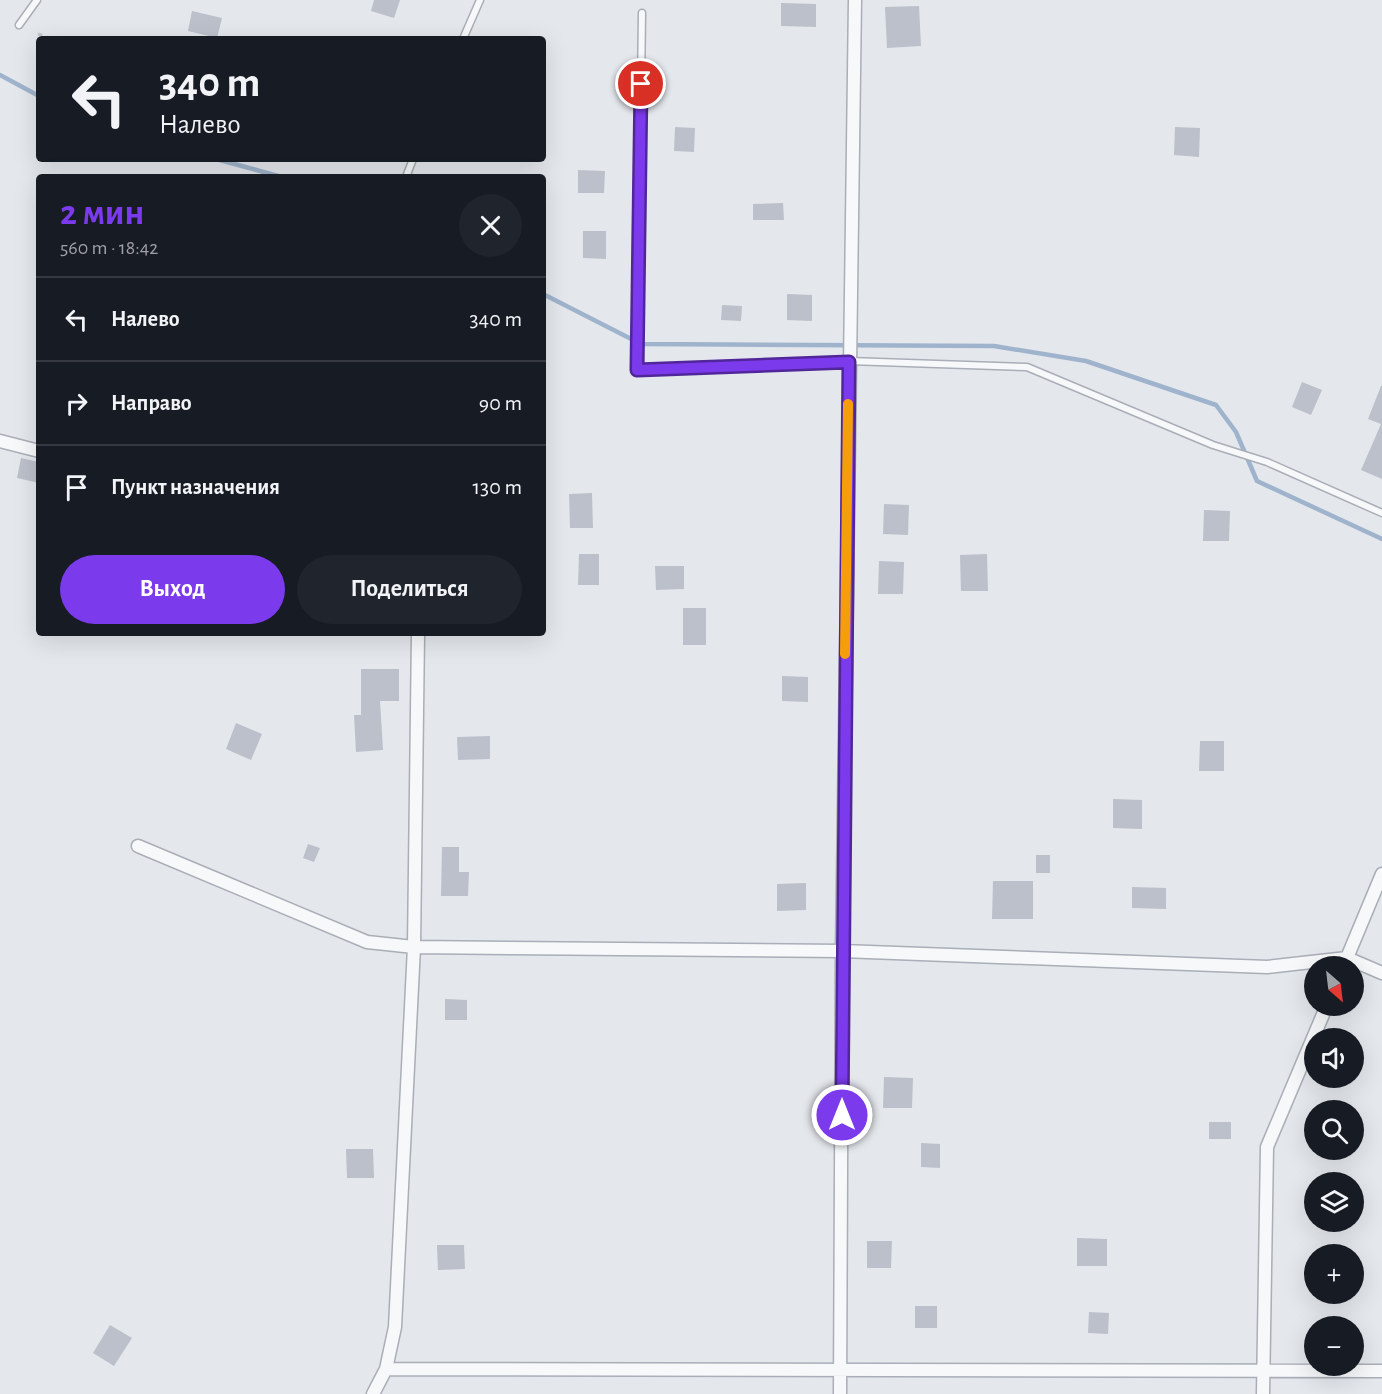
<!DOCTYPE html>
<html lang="ru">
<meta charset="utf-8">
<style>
:root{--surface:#171b24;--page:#20242c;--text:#f1f3f6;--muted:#9ea1a6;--line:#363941;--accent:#7c3aed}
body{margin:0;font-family:"Alegreya Sans",sans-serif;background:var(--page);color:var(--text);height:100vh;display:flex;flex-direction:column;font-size:22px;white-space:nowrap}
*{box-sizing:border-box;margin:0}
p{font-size:20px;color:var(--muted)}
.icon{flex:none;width:33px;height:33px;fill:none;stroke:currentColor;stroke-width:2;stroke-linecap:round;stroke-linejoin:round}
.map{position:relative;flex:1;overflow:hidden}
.drawer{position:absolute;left:36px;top:174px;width:510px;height:462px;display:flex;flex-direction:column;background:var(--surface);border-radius:6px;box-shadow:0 6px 24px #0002}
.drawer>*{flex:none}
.hud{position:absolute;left:36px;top:36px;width:510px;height:126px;border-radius:6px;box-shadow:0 6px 24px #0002;background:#171b24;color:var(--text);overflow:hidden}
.needle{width:39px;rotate:152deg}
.controls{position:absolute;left:1304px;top:956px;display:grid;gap:12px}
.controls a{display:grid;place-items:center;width:60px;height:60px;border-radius:50%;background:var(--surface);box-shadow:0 6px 24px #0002;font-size:30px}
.pin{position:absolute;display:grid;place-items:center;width:51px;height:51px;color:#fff;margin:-26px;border:3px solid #fff;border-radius:50%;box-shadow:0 2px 6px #0007}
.me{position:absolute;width:66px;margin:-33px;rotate:0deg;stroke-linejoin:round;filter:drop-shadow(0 0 4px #0008)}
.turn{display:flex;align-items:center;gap:21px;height:126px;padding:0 24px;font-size:27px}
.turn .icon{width:78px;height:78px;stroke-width:2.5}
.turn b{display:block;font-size:42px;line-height:51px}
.round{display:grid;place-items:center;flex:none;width:63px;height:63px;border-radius:32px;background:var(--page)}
.headline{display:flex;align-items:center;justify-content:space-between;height:102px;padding:0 24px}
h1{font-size:36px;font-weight:700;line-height:45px;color:var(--accent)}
.primary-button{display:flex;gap:12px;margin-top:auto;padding:12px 24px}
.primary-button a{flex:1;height:69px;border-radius:36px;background:var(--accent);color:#fff;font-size:24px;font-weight:700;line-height:69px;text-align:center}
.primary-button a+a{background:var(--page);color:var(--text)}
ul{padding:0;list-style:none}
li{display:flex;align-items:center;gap:18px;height:84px;padding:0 24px;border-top:2px solid var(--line)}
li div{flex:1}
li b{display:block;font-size:22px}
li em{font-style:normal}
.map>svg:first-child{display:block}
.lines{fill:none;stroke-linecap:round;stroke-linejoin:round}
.stream{stroke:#9fb4cc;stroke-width:4.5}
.building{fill:#bbc0ca}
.lane-casing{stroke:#a9aeb7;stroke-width:9}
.street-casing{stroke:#a9aeb7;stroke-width:15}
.path{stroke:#c2c5cb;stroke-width:3;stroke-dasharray:4.5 4.5;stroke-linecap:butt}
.lane{stroke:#f7f8fa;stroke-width:6}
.street{stroke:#f7f8fa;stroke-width:12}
.route-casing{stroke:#51269a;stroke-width:15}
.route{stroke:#7c3aed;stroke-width:10}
.slow{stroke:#f59e0b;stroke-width:10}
</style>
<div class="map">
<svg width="1382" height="1394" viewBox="0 0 1382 1394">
<rect width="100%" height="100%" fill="#e4e7ec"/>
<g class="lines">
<!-- stream -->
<path class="stream" d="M0,75L39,96
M216,159L282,177
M543,294L641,344L994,346L1086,361L1216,405L1236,432L1257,481L1382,539"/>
</g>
<!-- building -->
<path class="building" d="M374,0H400L394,18L371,11Z
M781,3L816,4V27L781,26Z
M919,6L921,46L887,48L885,7Z
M192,11L222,18L217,38L188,31Z
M675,127L695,128L694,152L674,151Z
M1175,127L1200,128L1199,157L1174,155Z
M578,170L605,171L604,193H578Z
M783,203L784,220H753V204Z
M583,231H606V259L583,258Z
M787,294L812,295V321L787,320Z
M722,305L742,306L741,321L721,320Z
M1302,382L1322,390L1311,415L1292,407Z
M1381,386H1382V479L1361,470L1381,424L1368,419Z
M21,458L39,462V483L17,478Z
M592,493L593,528H570L569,494Z
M884,504L909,505L908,535L883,534Z
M1204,510L1230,511L1229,541H1203Z
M579,554H599V585H578Z
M987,554L988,591H961L960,555Z
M879,561L904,562L903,594H878Z
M655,566H684V589L656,590Z
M683,608H706V645H683Z
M361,669H399V701H380L383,750L356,752L354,715H361Z
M782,676L808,677V702L782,701Z
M236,723L262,734L251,760L226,749Z
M490,736V759L458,760L457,737Z
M1200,741H1224V771H1199Z
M1113,799L1142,800V829L1113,828Z
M308,844L320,848L314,862L303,858Z
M442,847H459V872H469L468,896H441Z
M1036,855H1050V873H1036Z
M993,881H1033V919H992Z
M806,883V910L777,911V884Z
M1132,887L1166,888V909L1132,908Z
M445,999L467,1000V1020H445Z
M884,1077L913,1078L912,1108H883Z
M1209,1122H1231V1139H1209Z
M921,1143L940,1144V1168L921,1167Z
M346,1149H373L374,1178H347Z
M1077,1238L1107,1239V1266H1077Z
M867,1241H892L891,1268H867Z
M437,1245H464L465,1269L438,1270Z
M915,1306H937V1328H915Z
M1089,1312L1109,1313L1108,1334L1088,1333Z
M110,1325L132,1338L114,1366L93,1353Z"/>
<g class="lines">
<!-- lane casing -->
<g class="lane-casing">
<path id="lane" d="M642,13L637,370L849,361L1027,367L1213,445L1267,462L1382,513
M19,25L37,0
M463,39L480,0
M406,177L413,159"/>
</g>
<!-- street casing -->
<g class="street-casing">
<path id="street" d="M0,441L39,451
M138,846L367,942L414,947L842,951L1267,967L1347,958L1382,973
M1344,965L1382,874
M386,1369L1382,1371
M373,1394L386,1369L395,1327L414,947L418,633
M840,1394L842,951L855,0
M1263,1394L1267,1147L1327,1005"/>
</g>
<!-- path -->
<path class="path" d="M38,34L52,39"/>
<!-- lane -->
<use href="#lane" class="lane"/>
<!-- street -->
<use href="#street" class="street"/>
</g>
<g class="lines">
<!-- route casing -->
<g class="route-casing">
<path id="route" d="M641,84L637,370L849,362L842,1115"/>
</g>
<!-- route -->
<use href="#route" class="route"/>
<!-- slow -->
<path class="slow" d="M845,654L848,404"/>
</g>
</svg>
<div class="controls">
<a><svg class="needle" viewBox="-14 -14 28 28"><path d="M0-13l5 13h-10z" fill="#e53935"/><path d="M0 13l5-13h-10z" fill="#9ea1a6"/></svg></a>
<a><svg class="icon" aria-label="sound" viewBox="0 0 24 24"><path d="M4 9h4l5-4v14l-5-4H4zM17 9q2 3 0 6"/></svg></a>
<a><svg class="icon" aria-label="search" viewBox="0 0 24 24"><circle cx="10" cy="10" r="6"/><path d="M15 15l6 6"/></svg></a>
<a><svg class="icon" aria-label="layers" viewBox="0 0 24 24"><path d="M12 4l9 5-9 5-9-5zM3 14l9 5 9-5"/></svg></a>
<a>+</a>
<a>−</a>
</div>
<div class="pin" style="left:641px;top:84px;background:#d93025"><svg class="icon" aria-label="arrive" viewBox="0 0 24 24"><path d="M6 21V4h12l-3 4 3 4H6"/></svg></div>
<svg class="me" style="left:842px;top:1115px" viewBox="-20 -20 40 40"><circle r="17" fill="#7c3aed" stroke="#fff" stroke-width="3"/><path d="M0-11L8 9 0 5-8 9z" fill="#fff"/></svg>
<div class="hud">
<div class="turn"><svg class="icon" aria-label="left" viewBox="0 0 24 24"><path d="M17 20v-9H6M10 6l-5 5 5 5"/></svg><div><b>340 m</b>Налево</div></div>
</div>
<section class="drawer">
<div class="headline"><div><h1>2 мин</h1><p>560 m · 18:42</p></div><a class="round"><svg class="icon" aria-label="close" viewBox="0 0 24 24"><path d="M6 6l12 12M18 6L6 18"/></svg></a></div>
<ul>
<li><svg class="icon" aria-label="left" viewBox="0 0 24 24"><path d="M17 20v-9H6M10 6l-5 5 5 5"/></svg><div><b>Налево</b></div><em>340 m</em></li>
<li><svg class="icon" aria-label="right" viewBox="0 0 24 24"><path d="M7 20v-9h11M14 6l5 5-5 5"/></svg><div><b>Направо</b></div><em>90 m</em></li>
<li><svg class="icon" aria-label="arrive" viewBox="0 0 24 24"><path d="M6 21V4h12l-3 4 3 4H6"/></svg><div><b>Пункт назначения</b></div><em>130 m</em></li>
</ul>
<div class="primary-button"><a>Выход</a><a>Поделиться</a></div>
</section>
</div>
